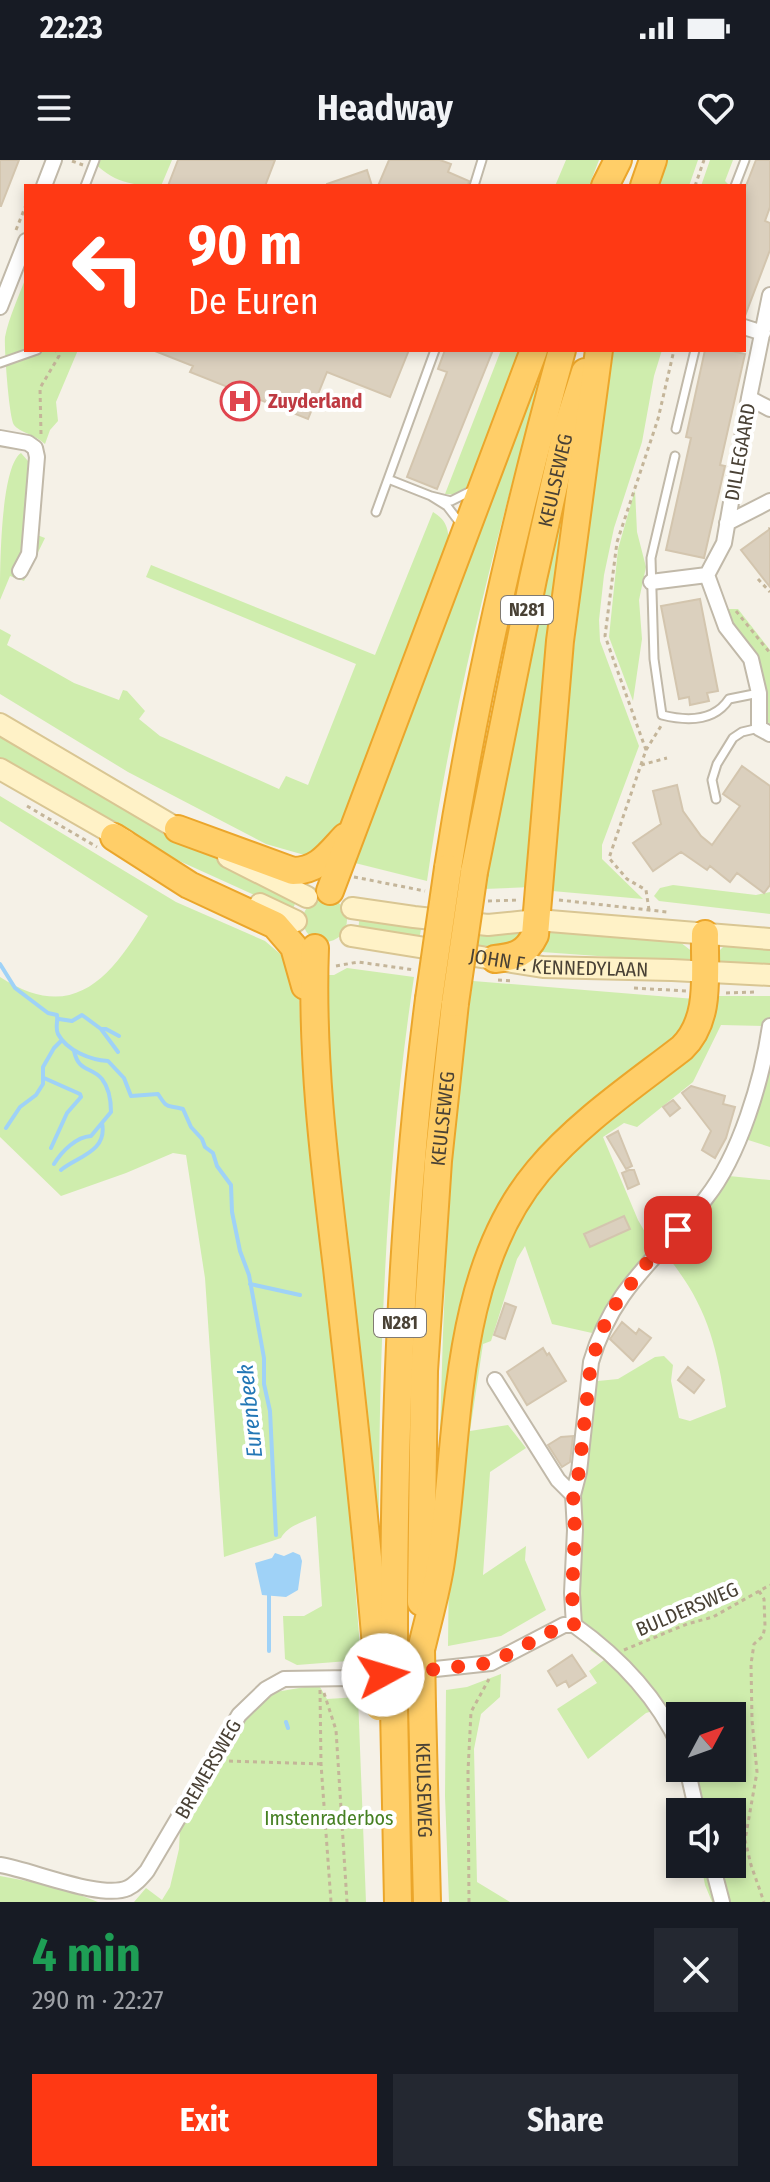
<!DOCTYPE html>
<meta charset="utf-8">
<style>
:root{--surface:#171b24;--page:#242831;--text:#f1f3f6;--muted:#9ea1a6;--accent:#ff3914}
body{margin:0;font-family:"Fira Sans Condensed",sans-serif;background:var(--page);color:var(--text);height:100vh;display:flex;flex-direction:column;font-size:30px;white-space:nowrap}
*{box-sizing:border-box;margin:0}
p{font-size:26px;color:var(--muted)}
.icon{flex:none;width:44px;height:44px;fill:none;stroke:currentColor;stroke-width:2;stroke-linecap:round;stroke-linejoin:round}
.map{position:relative;height:1742px;overflow:hidden}
.drawer{display:flex;flex-direction:column;background:var(--surface);flex:1}
.drawer>*{flex:none}
.hud{position:absolute;left:24px;top:24px;width:722px;height:168px;border-radius:0px;box-shadow:0 4px 12px #0003;background:#ff3914;color:#fff;overflow:hidden}
.needle{width:52px;rotate:49deg}
.controls{position:absolute;left:666px;top:1542px;display:grid;gap:16px}
.controls a{display:grid;place-items:center;width:80px;height:80px;border-radius:0px;background:var(--surface);box-shadow:0 4px 12px #0003;font-size:40px}
.pin{position:absolute;display:grid;place-items:center;width:68px;height:68px;color:#fff;margin:-34px;border-radius:16px;box-shadow:0 4px 12px #0006}
.me{position:absolute;width:88px;margin:-44px;rotate:84deg;stroke-linejoin:round;filter:drop-shadow(0 0 6px #0008)}
.turn{display:flex;align-items:center;gap:28px;height:168px;padding:0 32px;font-size:36px}
.turn .icon{width:104px;height:104px;stroke-width:2.5}
.turn b{display:block;font-size:56px;line-height:68px}
.round{display:grid;place-items:center;flex:none;width:84px;height:84px;border-radius:0px;background:var(--page)}
.overview{display:flex;align-items:center;justify-content:space-between;height:136px;padding:0 32px}
h1{font-size:48px;font-weight:700;line-height:60px;color:#1e9e55}
.primary-button{display:flex;gap:16px;margin-top:auto;padding:16px 32px}
.primary-button a{flex:1;height:92px;border-radius:0px;background:var(--accent);color:#fff;font-size:32px;font-weight:700;line-height:92px;text-align:center}
.primary-button a+a{background:var(--page);color:var(--text)}
.status{display:flex;justify-content:space-between;align-items:center;height:56px;padding:0 40px;background:var(--surface);direction:ltr}
.status svg{height:22px;fill:currentColor}
header{display:flex;justify-content:space-between;align-items:center;height:104px;padding:0 32px;background:var(--surface);font-size:36px;font-weight:700}
.map>svg:first-child{display:block}
.green{fill:#cfedad}
.water{fill:#9fd2f7}
.lines{fill:none;stroke-linecap:round;stroke-linejoin:round}
.stream{stroke:#9fd2f7;stroke-width:4}
.building{fill:#dbd0be;stroke:#d3c5ae;stroke-width:2}
.lane-casing{stroke:#c1b9a9;stroke-width:11}
.street-casing{stroke:#c1b9a9;stroke-width:18}
.secondary-casing{stroke:#d9c693;stroke-width:24}
.highway-casing{stroke:#eba62b;stroke-width:30}
.path{stroke:#c4b599;stroke-width:3;stroke-dasharray:4 4;stroke-linecap:butt}
.lane{stroke:#fff;stroke-width:7}
.street{stroke:#fff;stroke-width:14}
.secondary{stroke:#fff2c7;stroke-width:20}
.highway{stroke:#ffce68;stroke-width:26}
.highway-bridge-casing{stroke:#eba62b;stroke-width:30;stroke-linecap:butt}
.highway-bridge{stroke:#ffce68;stroke-width:26}
.route{stroke:#ff3914;stroke-width:14;stroke-dasharray:0 25.2}
.labels{text-anchor:middle;dominant-baseline:central;stroke-width:8;stroke-linejoin:round;paint-order:stroke}
.shield{fill:#fff;stroke:#807a72;stroke-width:2}
.shield-label{font-size:18px;font-weight:bold;fill:#494135}
.health-label{font-size:20px;font-weight:bold;fill:#be3a42;stroke:#fff;text-anchor:start}
.street-label{font-size:20px;fill:#494135;stroke:#fff}
.park-label{font-size:20px;fill:#468023;stroke:#fff}
.water-label{font-size:22px;font-style:italic;fill:#2377b6;stroke:#fff}
</style>
<div class="status"><b>22:23</b><svg viewBox="0 0 49 12"><path d="M0 12V9h3v3zM5 12V6h3v6zM10 12V3h3v9zM15 12V0h3v12zM26 1h20v11H26zM47 4h2v5h-2z"/></svg></div>
<header><svg class="icon" aria-label="menu" viewBox="0 0 24 24"><path d="M4 6h16M4 12h16M4 18h16"/></svg>Headway<svg class="icon" aria-label="heart" viewBox="0 0 24 24"><path d="M12 20l-8-8c-3-5 5-10 8-4 3-6 11-1 8 4z"/></svg></header>
<div class="map">
<svg width="770" height="1742" viewBox="0 0 770 1742">
<rect width="100%" height="100%" fill="#f5f1e7"/>
<!-- green -->
<path class="green" d="M92,0H172L161,26C133,26 111,22 92,0Z
M566,0H599L589,26H555Z
M660,0H698L689,26H652Z
M710,0H733L725,21L730,26H701Z
M26,117V190H78L56,242L58,261L50,270L45,284C36,275 19,272 14,265C9,258 4,187 5,177C9,157 19,136 26,117Z
M501,190H524L471,323L458,335L445,334Z
M538,190H549C500,362 452,544 427,721L347,701Z
M614,190H662L654,216L642,282L614,368L604,415L599,460L600,481L639,586L602,685V699L643,739L552,731L550,710L590,341Z
M581,250L559,378L532,727L484,729L514,554Z
M21,293L28,301L24,370L45,378L24,421L10,416L0,440C0,412 0,307 21,293Z
M635,330L637,372L646,407L639,440L642,479L633,541L609,477L618,389Z
M433,352C446,360 448,367 449,382L342,660L325,690L315,698L266,684L128,612L0,534V469L11,475L7,485L74,523L119,540L123,530L127,531L145,551L139,559L160,576L279,629L286,616L308,625L356,504L146,417L151,405L375,495Z
M726,449H738L770,490V564L765,560L737,471Z
M0,572L297,738L292,752L164,694L0,597Z
M0,636L176,742L265,781L292,804L299,826L301,895L314,1023L339,1219L361,1500L297,1505L285,1499L283,1456H304L322,1446L316,1356C304,1362 288,1365 281,1378L224,1397L205,1118L186,995L173,993L126,1013L61,1036L0,977V817C74,865 111,817 148,756L0,661Z
M673,725L756,735L770,732V754L659,741L654,736L660,728Z
M303 760a22 22 0 1 1 44 0a22 22 0 1 1-44 0Z
M360,754L422,763L419,781L358,771Z
M528,765L512,790L477,788L480,768Z
M544,768L680,782L694,793L693,798L681,802L542,792Z
M725,785L765,788L770,791V805H721L716,800V794Z
M347,808L414,817C385,1009 378,1206 379,1400L357,1247L321,815H334Z
M473,821L695,839L686,869L497,1063L437,1381C443,1194 443,1006 473,821Z
M711,836H770V866L721,865L693,922L637,967L624,963L603,977L638,1060L653,1086C628,1111 608,1142 592,1173L552,1164L525,1086L517,1099L491,1181L483,1184L470,1271L508,1265L526,1288L490,1312L483,1415L526,1386L525,1400L546,1450L501,1476L448,1486L449,1402L476,1180L496,1102L544,1016L603,959Z
M770,900V987L745,979Z
M725,1013L729,1016L770,1020V1742H712L705,1725L701,1704H732V1652H691L682,1608H732V1556H680V1603L672,1583L653,1551L646,1553L588,1599L557,1549L597,1523L589,1511L604,1500L590,1490L598,1478L582,1464L577,1452L581,1298L588,1222L618,1219L655,1197L664,1196L673,1205L671,1221L679,1258L690,1261L726,1247C716,1181 706,1142 662,1090Z
M501,1514L500,1537L481,1554L474,1589L477,1722L510,1742H449L445,1636L446,1530L467,1527Z
M305,1527H320L327,1539L358,1537L366,1742H134L146,1728L162,1740L170,1727L179,1689L180,1668L238,1564L270,1533Z
M0,1716L59,1727L98,1742H0Z"/>
<!-- water -->
<path class="water" d="M293,1392L300,1395L302,1401L298,1430L286,1437L262,1435L255,1403L272,1398L275,1393L284,1396Z"/>
<g class="lines">
<!-- stream -->
<path class="stream" d="M0,804L15,828L48,853L57,855C58,862 55,868 58,874C67,891 91,900 108,901L124,918L131,936L158,934C169,951 166,944 183,949L191,967L202,979L205,987L213,993L217,1006L231,1025L232,1052L240,1091L249,1115L264,1198V1224L270,1251L276,1375
M59,859L72,861L82,855L101,869H106L119,876
M101,869L118,892
M44,918L80,934L81,937L67,953L51,988
M6,968L20,947L36,935L43,924V907L54,888L62,880
M54,1004C62,991 76,977 91,976L111,952C111,941 109,928 102,919C91,906 79,913 74,891
M61,1010C76,997 108,992 102,963
M250,1124L300,1135
M269,1491V1434
M286,1562L288,1568"/>
</g>
<!-- building -->
<path class="building" d="M0,0H19L1,46H0Z
M178,0H275L265,26H168Z
M389,0H440L451,4L448,12L469,21L468,26H378Z
M756,0H770V47L765,61L770,63V90L745,156L744,31Z
M367,10L372,26H327V24Z
M409,190L390,237L327,212L308,259L190,212L193,206L155,191Z
M445,190H493L437,329L407,317L447,212L438,209Z
M705,190H728L745,194L720,305L725,306L704,398L666,390L691,278L686,277Z
M770,369V427L741,390Z
M700,439L718,531L707,533L709,541L690,545L689,537L679,539L661,446Z
M742,606L770,626V725L764,733L737,713L730,722L710,706L707,710L681,692L653,711L633,683L661,664L653,631L677,625L683,651L701,676L712,685L740,646L723,634Z
M691,926L725,936L723,944L735,947L726,978L715,998L702,990L711,971L682,933Z
M673,940L680,948L670,956L663,947Z
M618,971L632,1006L626,1009L607,977Z
M629,1010H634L639,1024L628,1029L622,1013Z
M624,1056L630,1069L590,1087L584,1074Z
M505,1143L516,1147L505,1179L494,1175Z
M622,1162L636,1174L639,1169L651,1178L633,1201L610,1179Z
M543,1188L547,1195L549,1193L566,1221L527,1245L507,1212Z
M688,1207L704,1220L694,1233L678,1220Z
M573,1276L570,1302L562,1307L548,1285L561,1277Z
M572,1495L586,1516L569,1527L566,1521L557,1526L548,1511Z"/>
<g class="lines">
<!-- lane casing -->
<g class="lane-casing">
<path id="lane" d="M85,26L95,0
M474,26L482,0
M735,26L745,0
M0,203L37,190
M676,269L695,190
M675,296L651,398L654,499L662,555C686,561 714,562 729,539L759,533
M388,319L431,336
M376,352L435,190
M460,363L447,346L431,336L451,341L471,331
M716,639L712,620L717,604L733,578L742,572L759,568"/>
</g>
<!-- street casing -->
<g class="street-casing">
<path id="street" d="M44,26L54,0
M770,135L749,238L724,383L707,415L726,467L751,499L759,533V568L770,574
M0,147L26,81
M744,167L763,173
M749,238L770,249
M0,278L28,283L35,288L37,297L29,394L20,411
M727,363L770,341
M651,422L707,415
M495,1220L558,1320L573,1335
M574,1465L572,1433L575,1370L573,1335L579,1312L591,1202C613,1126 660,1097 706,1038C740,995 762,920 770,866
M574,1465C619,1497 657,1537 680,1587
M687,1608L697,1652
M712,1704L722,1742
M0,1705C32,1710 101,1740 128,1728C136,1724 141,1718 147,1711L239,1555L266,1529L284,1519L352,1518L491,1503L564,1465H574"/>
</g>
<!-- secondary casing -->
<g class="secondary-casing">
<g id="secondary">
<path d="M0,564L190,676"/>
<path d="M0,609L126,681"/>
<path d="M228,697L307,737"/>
<path d="M260,744L296,761"/>
<path d="M352,748L414,757L488,765L537,760L770,779"/>
<path id="s1" d="M351,776L543,807L672,810L770,815"/>
</g>
</g>
<!-- highway casing -->
<g class="highway-casing">
<g id="highway">
<path d="M605,26L618,0"/>
<path d="M644,26L653,0"/>
<path d="M178,669L293,711C318,711 329,694 345,677"/>
<path d="M114,677L189,725L275,765L294,787L305,826"/>
<path d="M448,708C475,533 515,361 562,190"/>
<path id="s2" d="M474,712L533,419L567,268L585,212"/>
<path d="M330,731L534,190"/>
<path d="M315,788C311,896 324,1001 337,1108C351,1234 366,1361 376,1487"/>
<path d="M495,799C514,797 526,794 535,775L560,481L599,190"/>
<path id="s3" d="M421,1442L424,1211L438,1001L455,843"/>
<path d="M394,1489C394,1271 401,1055 429,839"/>
<path d="M421,1490C428,1460 437,1430 441,1401C460,1273 451,1115 538,1011C578,963 633,926 682,888C712,859 704,813 705,774"/>
<path id="s4" d="M422,1546L427,1742"/>
<path d="M394,1548L398,1742"/>
</g>
</g>
<!-- path -->
<path class="path" d="M72,1L83,5
M695,26L704,0
M16,70L26,45
M41,274L40,228L59,196L56,190
M769,369L770,368
M758,419L770,432
M736,451L770,493
M646,590L661,566
M641,605L667,598
M27,646L97,687
M354,717L425,731
M559,740L667,752
M488,741L520,740
M649,750L646,730L627,719L609,698L646,590L605,476L617,382L658,259L674,190
M336,806L358,802L415,810
M498,820L514,821
M634,828L686,831
M726,833L754,832
M759,1431L764,1439L765,1466L763,1476L754,1484L751,1504L752,1560L757,1612L745,1680L751,1705L764,1742
M624,1490L687,1464L713,1457L770,1425
M320,1530L321,1604L331,1742
M324,1533L336,1570L347,1742
M229,1601L321,1604
M469,1742L468,1611L471,1552L489,1519"/>
<!-- lane -->
<use href="#lane" class="lane"/>
<!-- street -->
<use href="#street" class="street"/>
<!-- secondary -->
<use href="#secondary" class="secondary"/>
<!-- highway -->
<use href="#highway" class="highway"/>
<!-- highway-bridge casing -->
<g class="highway-bridge-casing">
<path id="highway-bridge" d="M429,839L448,708
M455,843L474,712
M376,1487L379,1547
M421,1490L422,1546"/>
</g>
<!-- highway-bridge -->
<use href="#highway-bridge" class="highway-bridge"/>
</g>
<g class="lines">
<!-- route -->
<path class="route" d="M383,1515L491,1503L564,1465H574L572,1433L575,1370L573,1335L579,1312L591,1202L609,1153L649,1100L678,1070"/>
</g>
<!-- icons -->
<defs>
<g id="hospital-ring" transform="scale(2)"><circle r="9.5" fill="#fff" stroke="#e0444e" stroke-width="1.5"/><path d="M-5-5h3v3.5h4V-5h3V5h-3V1.5h-4V5h-3Z" fill="#e0444e"/></g>
</defs>
<g fill-rule="evenodd">
<use href="#hospital-ring" x="240" y="241"/>
</g>
<g class="labels">
<!-- shield labels -->
<g class="shield">
<rect x="501" y="436" width="52" height="28" rx="6"/>
<rect x="374" y="1149" width="52" height="28" rx="6"/>
</g>
<g class="shield-label">
<text x="527" y="450">N281</text>
<text x="400" y="1163">N281</text>
</g>
<!-- health labels -->
<g class="health-label">
<text x="268" y="241">Zuyderland</text>
</g>
<!-- street labels -->
<g class="street-label">
<text transform="translate(740 292) rotate(-80)">DILLEGAARD</text>
<text stroke="none"><textPath href="#s2" startOffset="400">KEULSEWEG</textPath></text>
<text stroke="none"><textPath href="#s1" startOffset="210">JOHN F. KENNEDYLAAN</textPath></text>
<text stroke="none"><textPath href="#s3" startOffset="484">KEULSEWEG</textPath></text>
<text transform="translate(687 1449) rotate(-23)">BULDERSWEG</text>
<text transform="translate(208 1609) rotate(-60)">BREMERSWEG</text>
<text stroke="none"><textPath href="#s4" startOffset="84">KEULSEWEG</textPath></text>
</g>
<!-- park labels -->
<g class="park-label">
<text x="329" y="1658">Imstenraderbos</text>
</g>
<!-- water labels -->
<g class="water-label">
<text transform="translate(250 1251) rotate(-96)">Eurenbeek</text>
</g>
</g>
</svg>
<div class="controls">
<a><svg class="needle" viewBox="-14 -14 28 28"><path d="M0-13l5 13h-10z" fill="#e53935"/><path d="M0 13l5-13h-10z" fill="#9ea1a6"/></svg></a>
<a><svg class="icon" aria-label="sound" viewBox="0 0 24 24"><path d="M4 9h4l5-4v14l-5-4H4zM17 9q2 3 0 6"/></svg></a>
</div>
<div class="pin" style="left:678px;top:1070px;background:#d93025"><svg class="icon" aria-label="arrive" viewBox="0 0 24 24"><path d="M6 21V4h12l-3 4 3 4H6"/></svg></div>
<svg class="me" style="left:383px;top:1515px" viewBox="-20 -20 40 40"><circle r="19" fill="#fff"/><path d="M0-13L10 11 0 6-10 11z" fill="#ff3914"/></svg>
<div class="hud">
<div class="turn"><svg class="icon" aria-label="left" viewBox="0 0 24 24"><path d="M17 20v-9H6M10 6l-5 5 5 5"/></svg><div><b>90 m</b>De Euren</div></div>
</div>
</div>
<section class="drawer">
<div class="overview"><div><h1>4 min</h1><p>290 m · 22:27</p></div><a class="round"><svg class="icon" aria-label="close" viewBox="0 0 24 24"><path d="M6 6l12 12M18 6L6 18"/></svg></a></div>
<div class="primary-button"><a>Exit</a><a>Share</a></div>
</section>
